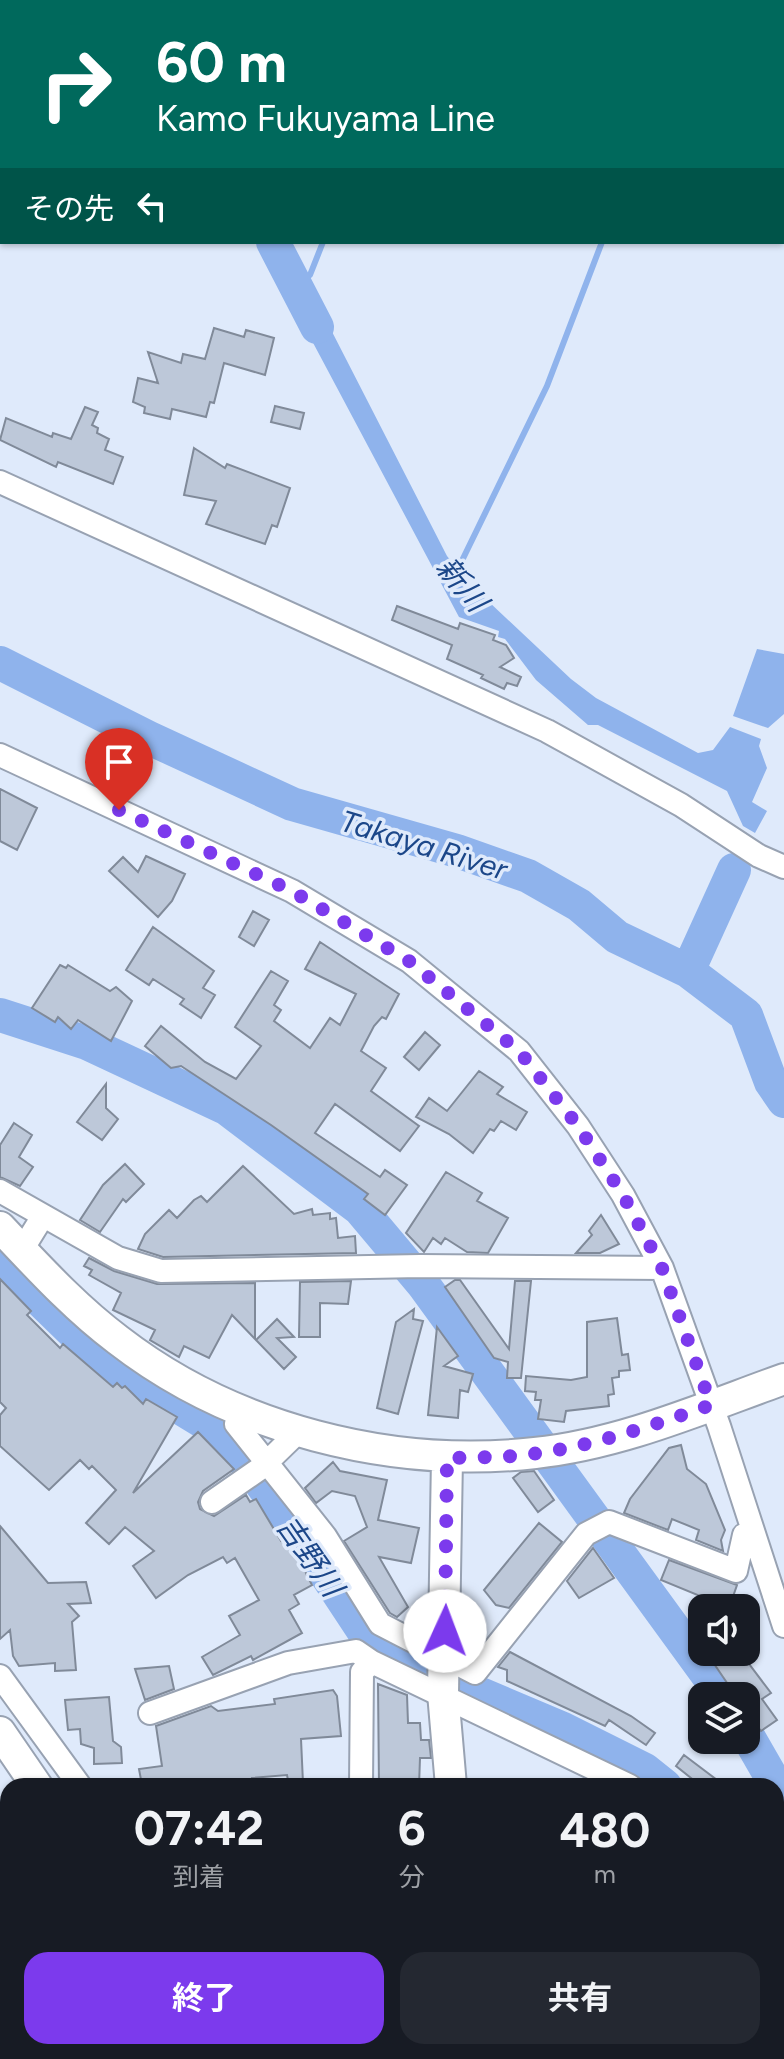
<!DOCTYPE html>
<html lang="ja">
<meta charset="utf-8">
<style>
:root{--surface:#171b24;--page:#242831;--text:#f1f3f6;--muted:#9ea1a6;--accent:#7c3aed}
body{margin:0;font-family:Figtree,"Noto Sans JP",sans-serif;background:var(--page);color:var(--text);height:100vh;display:flex;flex-direction:column;font-size:30px;white-space:nowrap}
*{box-sizing:border-box;margin:0}
p{font-size:26px;color:var(--muted)}
.icon{flex:none;width:44px;height:44px;fill:none;stroke:currentColor;stroke-width:2;stroke-linecap:round;stroke-linejoin:round}
.map{position:relative;flex:1;overflow:hidden}
.details{position:absolute;left:0px;top:1778px;width:784px;height:282px;display:flex;flex-direction:column;background:var(--surface);border-radius:24px 24px 0 0;box-shadow:0 2px 6px #0004}
.details>*{flex:none}
.hud{position:absolute;left:0px;top:0px;width:784px;height:244px;box-shadow:0 2px 6px #0004;background:#00695c;color:#fff;overflow:hidden}
.controls{position:absolute;left:688px;top:1594px;display:grid;gap:16px}
.controls a{display:grid;place-items:center;width:72px;height:72px;border-radius:16px;background:var(--surface);box-shadow:0 2px 6px #0004;font-size:40px}
.pin{position:absolute;display:grid;place-items:center;width:68px;height:68px;color:#fff;margin:-82px -34px;border-radius:50% 50% 50% 0;rotate:-45deg;box-shadow:0 0 8px #0007}
.pin .icon{rotate:45deg}
.me{position:absolute;width:88px;margin:-44px;rotate:2deg;stroke-linejoin:round;filter:drop-shadow(0 0 6px #0008)}
.turn{display:flex;align-items:center;gap:28px;height:168px;padding:0 24px;font-size:36px}
.turn .icon{width:104px;height:104px;stroke-width:2.5}
.turn b{display:block;font-size:56px;line-height:68px}
.then{display:flex;align-items:center;height:76px;padding:0 24px;background:#0003;gap:16px;font-size:30px}
.eta{display:flex;justify-content:space-evenly;align-items:center;height:136px;text-align:center}
.eta b{font-size:48px;font-weight:700;line-height:56px}
.primary-button{display:flex;gap:16px;margin-top:auto;padding:16px 24px}
.primary-button a{flex:1;height:92px;border-radius:24px;background:var(--accent);color:#fff;font-size:32px;font-weight:700;line-height:92px;text-align:center}
.primary-button a+a{background:var(--page);color:var(--text)}
.map>svg:first-child{display:block}
.green{fill:#b1c8ec}
.water{fill:#8fb3ec}
.lines{fill:none;stroke-linecap:round;stroke-linejoin:round}
.stream{stroke:#8fb3ec;stroke-width:6}
.river{stroke:#8fb3ec;stroke-width:34}
.building{fill:#bdc8d9;stroke:#808a99;stroke-width:2}
.street-casing{stroke:#98a2b2;stroke-width:26}
.secondary-casing{stroke:#98a2b2;stroke-width:34}
.street{stroke:#fff;stroke-width:22}
.secondary{stroke:#fff;stroke-width:30}
.rail-casing{stroke:#4c525b;stroke-width:9}
.rail{stroke:#dfeafb;stroke-width:6;stroke-dasharray:18;stroke-linecap:butt}
.route{stroke:#7c3aed;stroke-width:14;stroke-dasharray:0 25.2}
.labels{text-anchor:middle;dominant-baseline:central;stroke-width:7;stroke-linejoin:round;paint-order:stroke}
.water-label{font-size:30px;font-style:italic;fill:#1c4789;stroke:#dfeafb}
</style>
<div class="map">
<svg width="784" height="2059" viewBox="0 0 784 2059">
<rect width="100%" height="100%" fill="#dfeafb"/>
<!-- green -->
<path class="green" d="M0,1799L8,1815V2052H129L132,2059H0Z"/>
<!-- water -->
<path class="water" d="M306,281L447,556L471,585L571,679L596,698L698,753L713,750L730,727L761,739L759,746L767,768L752,802L767,811L755,833L743,826L727,791L598,725H588L536,680L505,639L498,637L499,631L459,617L286,292Z
M757,649L784,654V714L768,728L733,716Z"/>
<g class="lines">
<!-- stream -->
<path class="stream" d="M390,2L391,0
M684,2V0
M295,284L310,275L323,242
M455,575L547,386L602,242"/>
<!-- river -->
<path class="river" d="M147,0L148,2
M273,242L317,327
M0,663L149,738L292,804L457,851L528,876L579,905L617,937L688,971L746,1015L771,1082L784,1101
M688,971L734,870
M0,1015L87,1043L226,1108L360,1209L423,1284L723,1696
M0,1261L102,1360L207,1424L242,1458L302,1538L368,1638L433,1674L563,1729L645,1770L665,1786
M746,1733L784,1799
M776,1878L784,1885"/>
</g>
<!-- building -->
<path class="building" d="M214,328L244,337L246,330L274,338L265,375L224,363L214,403L210,402L206,417L172,409L170,419L144,413L145,407L133,402L138,378L158,383L148,352L181,363L183,354L205,359Z
M275,406L304,413L300,429L271,422Z
M85,407L98,412L92,425L98,428L97,433L109,439L105,450L123,457L113,484L58,462L56,467L0,440L6,418L52,437L53,433L71,439Z
M194,448L225,468L227,464L290,488L277,527L272,525L265,544L206,524L216,501L184,495Z
M397,606L458,629L460,623L495,635L493,640L506,645L514,658L500,667L521,677L517,686L507,683L504,689L481,678L483,675L447,659L452,645L392,620Z
M0,789L37,808L17,850L0,841Z
M146,856L185,874L172,901L158,917L109,871L123,857L138,872Z
M253,911L269,920L254,946L239,937Z
M153,927L214,971L203,988L215,995L201,1018L180,1004L184,999L153,979L149,985L126,970Z
M320,942L399,994L386,1019L382,1017L374,1026L361,1051L386,1068L371,1091L419,1126L400,1151L335,1104L315,1133L380,1177L385,1170L407,1185L385,1215L364,1199L368,1194L271,1125L181,1066L171,1068L145,1046L161,1026L205,1062L236,1079L261,1046L235,1027L271,971L288,981L274,1005L281,1010L274,1021L310,1048L330,1018L340,1025L356,994L305,969Z
M60,965L66,968L68,965L110,991L116,987L132,1001L111,1041L78,1020L71,1029L58,1017L55,1022L32,1008Z
M425,1032L440,1045L419,1070L404,1057Z
M479,1071L503,1087L497,1094L527,1112L516,1130L501,1121L494,1131L490,1129L473,1153L449,1134L416,1117L429,1098L447,1111Z
M106,1084V1108L118,1119L102,1140L77,1122Z
M14,1123L32,1135L19,1157L33,1167L20,1186L0,1177V1145Z
M125,1164L144,1184L126,1202L123,1199L100,1232L80,1220L103,1185Z
M243,1166L294,1214L312,1209L313,1215L330,1213V1219L336,1218L338,1238L355,1236L356,1253L163,1257L138,1249L145,1234L169,1210L177,1218L194,1200L201,1196L207,1202Z
M446,1172L482,1193L477,1201L508,1218L488,1253L467,1252L445,1238L441,1244L433,1238L424,1252L406,1233Z
M601,1215L619,1244L600,1253H576L592,1235L589,1231Z
M89,1258L114,1271L157,1284L255,1283V1339L232,1315L209,1358L184,1346L179,1357L150,1340L155,1330L113,1310L121,1293L89,1275L92,1270L84,1266Z
M0,1279L31,1311L27,1315L60,1348L63,1344L113,1387L117,1383L122,1388L125,1386L143,1404L146,1399L177,1417L133,1493L198,1432L234,1469L203,1491L198,1502L200,1509L214,1516L246,1495L250,1502L256,1499L281,1541L288,1537L312,1585L294,1595L299,1604L289,1610L302,1633L253,1660L251,1656L213,1675L202,1657L240,1635L229,1616L259,1600L235,1558L227,1563L223,1557L188,1575L156,1598L133,1566L154,1551L125,1527L109,1544L86,1523L116,1490L92,1466L89,1469L80,1460L49,1490L0,1446V1415L6,1408L0,1402Z
M455,1280H460L509,1349L515,1281H531L521,1378H507L508,1362L494,1358L445,1287Z
M351,1281L348,1304L320,1303V1337H299L300,1282Z
M414,1309L413,1319L423,1321L398,1414L377,1408L396,1322Z
M617,1318L622,1355L628,1354L630,1370L619,1371V1377L612,1378L614,1394L608,1395L609,1406L566,1411L564,1422L538,1419L541,1400H535L536,1392L525,1391L526,1376L571,1380L587,1377V1322Z
M277,1319L294,1337L277,1338L296,1357L284,1369L256,1340Z
M437,1327L458,1356L444,1366L473,1374L468,1392L460,1390L458,1418L428,1415Z
M681,1445L687,1469L706,1484L725,1530L721,1540L723,1551L696,1540L699,1530L672,1519L668,1530L624,1513L630,1499L669,1448Z
M333,1462L340,1471L387,1480L378,1520L419,1528L411,1563L379,1557L408,1607L397,1617L390,1613L344,1541L367,1527L355,1496L332,1491L316,1503L305,1488Z
M534,1471L554,1500L538,1512L513,1478L521,1472Z
M539,1523L562,1542L509,1608L496,1605L484,1590Z
M0,1526L48,1583L86,1582L91,1603L68,1604L79,1616L72,1622L76,1670L55,1671V1663L19,1666L13,1656L10,1630L0,1639Z
M593,1548L614,1578L579,1598L567,1581Z
M669,1560L737,1585L729,1608L661,1580Z
M471,1632L484,1640L471,1655L465,1652Z
M510,1652L631,1716L655,1733L646,1745L609,1720L605,1726L507,1681V1670L498,1667Z
M706,1652H740L771,1693L762,1699L777,1720L761,1731L746,1711V1696H736Z
M169,1666L174,1689L145,1700L135,1669Z
M378,1684L407,1695L408,1723H420L421,1740H429L431,1758H420L419,1786H379Z
M333,1690L337,1696L341,1736L301,1739L303,1783L289,1785L287,1775L252,1778L253,1786H167L166,1782L142,1785L139,1769L162,1766L156,1726L211,1706L218,1711L275,1704L274,1699Z
M109,1697L113,1741L121,1747L122,1763L94,1764V1748L81,1744L80,1729L68,1730L65,1700Z
M684,1755L725,1786H701L676,1766Z"/>
<g class="lines">
<!-- street casing -->
<g class="street-casing">
<path id="street" d="M0,482L547,731L681,805L759,856L784,867
M0,755L292,891L409,961L519,1051L578,1126L623,1195L662,1268L719,1426L784,1626
M0,1191L118,1258L161,1271L420,1266L662,1268
M22,1250L43,1216
M241,1411L236,1424L325,1536L380,1624L475,1673L586,1534L609,1522L736,1571L744,1535L752,1534
M212,1502L261,1468L298,1432
M0,1676L80,1786
M150,1713L288,1663L356,1651L372,1662
M361,1786L362,1672L372,1662L630,1786
M776,1902L784,1909
M225,2052L228,2059
M499,2052L501,2059
M312,2059L314,2052"/>
</g>
<!-- secondary casing -->
<g class="secondary-casing">
<path id="secondary" d="M0,1227C37,1266 74,1307 118,1340C233,1429 391,1469 535,1453C621,1444 703,1408 784,1379
M447,1458L443,1693L451,1786
M0,1732L37,1786
M182,2052L184,2059"/>
</g>
<!-- street -->
<use href="#street" class="street"/>
<!-- secondary -->
<use href="#secondary" class="secondary"/>
<!-- rail casing -->
<g class="rail-casing">
<path id="rail" d="M774,0V2
M782,66L784,82"/>
</g>
<!-- rail -->
<use href="#rail" class="rail"/>
</g>
<g class="lines">
<!-- route -->
<path class="route" d="M119,810L292,891L409,961L519,1051L578,1126L623,1195L662,1268L711,1405C654,1425 599,1444 539,1453C509,1458 477,1457 447,1458L445,1631"/>
</g>
<g class="labels">
<!-- water labels -->
<g class="water-label">
<text transform="translate(462 584) rotate(50)">新川</text>
<text transform="translate(424 845) rotate(17)">Takaya River</text>
<text transform="translate(310 1556) rotate(55)">吉野川</text>
</g>
</g>
</svg>
<div class="controls">
<a><svg class="icon" aria-label="sound" viewBox="0 0 24 24"><path d="M4 9h4l5-4v14l-5-4H4zM17 9q2 3 0 6"/></svg></a>
<a><svg class="icon" aria-label="layers" viewBox="0 0 24 24"><path d="M12 4l9 5-9 5-9-5zM3 14l9 5 9-5"/></svg></a>
</div>
<div class="pin" style="left:119px;top:810px;background:#d93025"><svg class="icon" aria-label="arrive" viewBox="0 0 24 24"><path d="M6 21V4h12l-3 4 3 4H6"/></svg></div>
<svg class="me" style="left:445px;top:1631px" viewBox="-20 -20 40 40"><circle r="19" fill="#fff"/><path d="M0-13L10 11 0 6-10 11z" fill="#7c3aed"/></svg>
<div class="hud">
<div class="turn"><svg class="icon" aria-label="right" viewBox="0 0 24 24"><path d="M7 20v-9h11M14 6l5 5-5 5"/></svg><div><b>60 m</b>Kamo Fukuyama Line</div></div>
<div class="then">その先<svg class="icon" aria-label="left" viewBox="0 0 24 24"><path d="M17 20v-9H6M10 6l-5 5 5 5"/></svg></div>
</div>
<section class="details">
<div class="eta">
<div><b>07:42</b><p>到着</p></div>
<div><b>6</b><p>分</p></div>
<div><b>480</b><p>m</p></div>
</div>
<div class="primary-button"><a>終了</a><a>共有</a></div>
</section>
</div>
